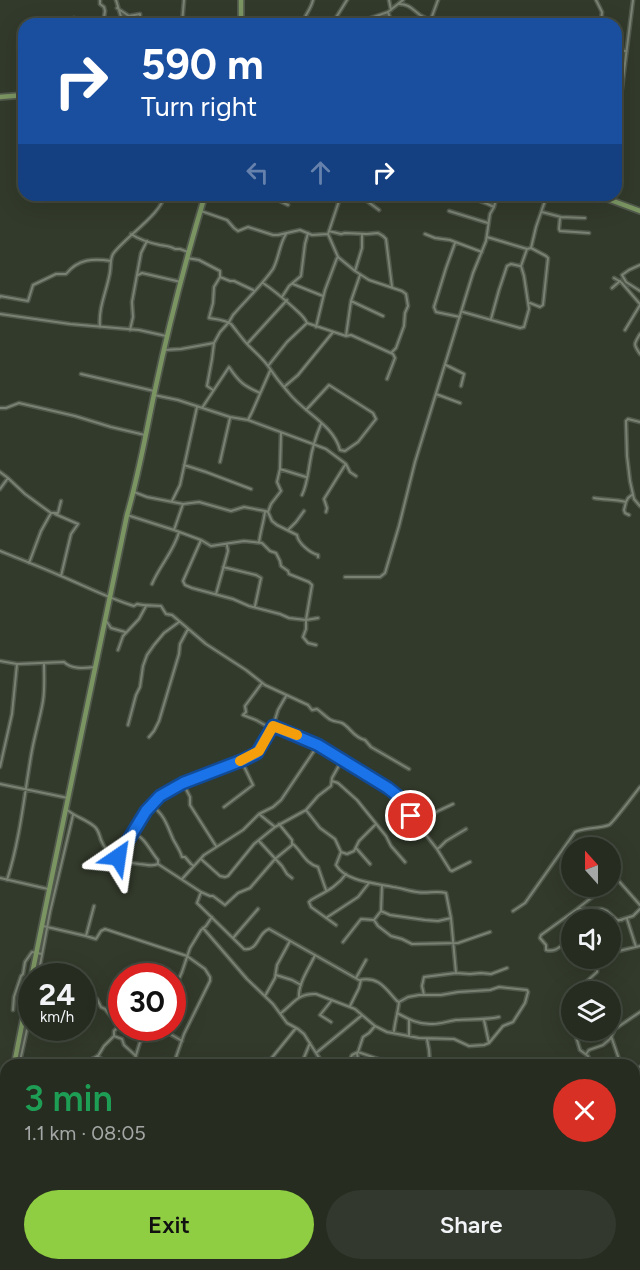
<!DOCTYPE html>
<meta charset="utf-8">
<style>
:root{--surface:#262c20;--page:#32382d;--text:#f1f3f6;--muted:#a4a7a5;--line:#42483e;--accent:#8fcd42}
body{margin:0;font-family:Figtree,sans-serif;background:var(--page);color:var(--text);height:100vh;display:flex;flex-direction:column;font-size:22px;white-space:nowrap}
*{box-sizing:border-box;margin:0}
p{font-size:20px;color:var(--muted)}
.icon{flex:none;width:33px;height:33px;fill:none;stroke:currentColor;stroke-width:2;stroke-linecap:round;stroke-linejoin:round}
.map{position:relative;flex:1;overflow:hidden}
.details{position:absolute;left:0px;top:1059px;width:640px;height:212px;display:flex;flex-direction:column;background:var(--surface);border-radius:18px 18px 0 0;box-shadow:0 6px 24px #0002,0 0 0 2px var(--line)}
.details>*{flex:none}
.top-card{position:absolute;left:18px;top:18px;width:604px;height:183px;border-radius:18px;box-shadow:0 6px 24px #0002,0 0 0 2px var(--line);background:#1a4fa0;color:#fff;overflow:hidden}
.needle{width:39px;rotate:339deg}
.controls{position:absolute;left:561px;top:837px;display:grid;gap:12px}
.controls a{display:grid;place-items:center;width:60px;height:60px;border-radius:50%;background:var(--surface);box-shadow:0 6px 24px #0002,0 0 0 2px var(--line);font-size:30px}
.speed{position:absolute;left:18px;top:963px;display:flex;gap:12px;font-size:30px;font-weight:700;text-align:center}
.speed>*{display:grid;place-content:center;width:78px;height:78px;border-radius:50%;background:var(--surface);box-shadow:0 6px 24px #0002,0 0 0 2px var(--line);line-height:1}
.speed small{font-size:15px;font-weight:400}
.speed .limit{border:9px solid #d22;background:#fff;color:#111}
.pin{position:absolute;display:grid;place-items:center;width:51px;height:51px;color:#fff;margin:-26px;border:3px solid #fff;border-radius:50%;box-shadow:0 2px 6px #0007}
.me{position:absolute;width:66px;margin:-33px;rotate:32deg;stroke-linejoin:round;filter:drop-shadow(0 0 4px #0008)}
.turn{display:flex;align-items:center;gap:21px;height:126px;padding:0 24px;font-size:27px}
.turn .icon{width:78px;height:78px;stroke-width:2.5}
.turn b{display:block;font-size:42px;line-height:51px}
.lanes{display:flex;align-items:center;height:57px;padding:0 24px;background:#0003;justify-content:center;gap:30px;direction:ltr}
.lanes .off{opacity:.35}
.round{display:grid;place-items:center;flex:none;width:63px;height:63px;border-radius:32px;background:var(--page)}
.overview{display:flex;align-items:center;justify-content:space-between;height:102px;padding:0 24px}
h1{font-size:36px;font-weight:600;line-height:45px;color:#1e9e55}
.action{display:flex;gap:12px;margin-top:auto;padding:12px 24px}
.action a{flex:1;height:69px;border-radius:36px;background:var(--accent);color:#111;font-size:24px;font-weight:600;line-height:69px;text-align:center}
.action a+a{background:var(--page);color:var(--text)}
.map>svg:first-child{display:block}
.lines{fill:none;stroke-linecap:round;stroke-linejoin:round}
.street-casing{stroke:#51584c;stroke-width:5}
.primary-casing{stroke:#51584c;stroke-width:8}
.street{stroke:#798272;stroke-width:2}
.primary{stroke:#7b9562;stroke-width:4.5}
.route-casing{stroke:#114b97;stroke-width:15}
.route{stroke:#1a73e8;stroke-width:10}
.slow{stroke:#f59e0b;stroke-width:10}
</style>
<div class="map">
<svg width="640" height="1270" viewBox="0 0 640 1270">
<rect width="100%" height="100%" fill="#323a2b"/>
<g class="lines">
<!-- street casing -->
<g class="street-casing">
<path id="street" d="M100,0V4L104,7L105,11L103,24
M116,0L122,20L120,24
M389,0L391,10
M596,0L602,12L601,24
M399,4C409,4 412,9 420,15C429,21 442,23 453,23
M117,8L129,16L140,14V24
M388,12L391,21L394,24
M74,18V24
M431,19L438,0
M47,23L48,24
M144,24H152
M170,24H182
M182,24L184,0
M302,24C305,15 311,9 313,0
M332,24L347,0
M353,24L388,12L403,0
M616,49L625,51
M616,121L619,111L633,0
M279,195L278,200L288,205
M341,195L328,234L338,257L355,271L369,280L402,291L406,294L408,306L405,313L404,326L396,348L391,353
M359,195L379,210
M456,195L460,199C471,196 484,202 494,207
M201,211L227,220L234,228L238,231L248,227L273,235H278L300,230L312,235L328,234
M449,211L488,223
M542,212L561,217L585,218
M560,218L559,229L560,231L589,233
M329,231L341,234L345,233L367,234L378,233L383,236L386,239L392,287
M131,234C140,240 150,243 160,245C166,246 170,246 175,249H180L188,252
M425,234L435,238L450,240L482,252
M487,237L527,249
M455,243L446,268L434,307L436,312L460,317
M187,258L199,260L220,271V277L230,281H234L253,290
M640,265L629,270L622,275L626,282L640,291
M355,271L362,248V234
M138,275L142,273L181,282
M220,277L214,287L213,303L209,318C215,319 226,320 231,324C237,331 242,339 249,346C255,352 263,359 268,366C274,375 281,384 288,392C304,413 333,424 340,450L345,451L358,442L376,419L373,413L329,385L306,410
M614,278L621,282L640,304
M263,283C275,291 284,299 294,308C299,313 304,316 307,323L346,336L351,335L393,354L395,358L387,379
M293,284L323,296
M612,288L620,281
M0,297V296L28,301L33,285L56,274H66C78,259 93,258 111,261
M282,297L289,286L301,276L305,244L308,233
M351,301L383,316
M530,303L540,307L543,305L548,258L546,256L531,248
M463,312L520,328L524,327L529,309L524,276L521,266L527,249L531,248L536,227L547,195
M0,314L70,324L139,330L166,336
M491,319L499,290L507,266L511,264L520,266
M100,327C98,307 107,291 110,272C111,266 110,259 113,254C124,238 164,212 164,195
M316,327L325,290L337,258
M130,330L133,317L132,302L141,253L147,241
M625,330L640,305
M640,334C634,344 633,344 640,354
M346,336L351,301L360,275
M247,344L287,300
M164,350L181,349L214,343
M446,365L464,374L461,386
M268,366L287,342L307,323
M81,374L154,391
M284,387L298,375L333,332
M213,390L207,386L212,359L214,343L220,332L229,322L233,315C246,300 262,285 273,269C279,258 279,245 286,234
M436,394L460,403
M154,395L178,400L230,417L248,420L313,444L326,449L346,464L350,472L356,476
M0,408H6L19,403L75,416L111,427L145,435
M202,408L229,367C239,382 244,386 260,393
M248,420L252,412L270,371
M640,422L628,419L626,421L627,456L630,481L634,499L640,506
M220,462L230,418
M184,465L206,472L251,489
M280,469L306,477
M0,472L8,478L0,489
M8,478L25,494L51,513
M134,492L147,497L183,504L199,502L231,511L244,507L265,511
M302,495C307,485 308,473 310,462C312,448 316,436 321,424
M594,498C605,500 615,499 626,502L628,498L633,494
M172,501L180,485L197,407
M626,502L624,510L625,513L629,515
M268,512L272,521L277,525L297,535C298,543 310,553 318,555V557
M326,512L327,508L324,499L345,465
M55,514L78,524L71,534L61,576
M127,515L174,530L201,540L211,546L244,541L262,543L270,551L276,553L280,561L281,566L288,571L289,574L309,582L312,585L306,620V629L303,637L308,643L316,645
M174,530L183,504
M288,530L296,522L304,511
M201,540L183,581L185,585L192,588L233,599L249,606L280,614L289,618L306,620L318,618
M259,543C260,532 264,522 265,511L268,512L271,504L281,491L277,482L280,469L281,433
M0,551C20,559 41,567 61,576C85,586 108,598 134,606L137,604C145,606 153,605 161,606L166,614L172,615L206,644L246,670L265,685L308,705L312,710L317,709C321,712 324,715 328,718C332,722 337,721 342,723C350,727 353,737 365,740L371,747L409,769
M29,563L41,531L51,513H58L61,501
M223,567L256,575L261,578L255,606
M345,577H380L385,573L399,526L415,462L473,273L486,241L490,214L494,207L497,195
M152,584C160,565 174,551 179,532
M216,594L228,551L227,545
M107,622L111,628L125,632
M118,650L123,636L139,619L146,606
M0,661L17,664L64,662C72,670 85,668 95,667
M262,683L245,706L246,712L243,715L256,720L272,729
M128,725L136,695L140,687L143,666L147,655L154,645L164,633L179,622
M273,726L318,745L353,765L394,793L398,796L411,816L437,849L450,870L452,871L470,862
M149,737L154,731L159,721L179,654L180,644L188,629
M0,767L12,714L17,664
M332,781L338,783L357,800L386,836L391,846L405,862
M183,783L190,797V805L216,846
M0,784L68,798
M151,805C164,814 167,825 173,839C176,845 180,850 182,857H185L191,864L194,866
M224,807L253,785L241,760
M66,809C75,817 86,819 95,827C99,831 99,834 101,840C108,857 121,862 139,864C146,864 151,867 158,864
M306,810L320,828L335,839L341,852L336,865C346,882 376,883 393,887C401,888 409,891 417,892C427,894 436,890 446,893L451,918L456,973L424,977L422,986L424,995
M259,814L275,827
M418,825L438,811L453,804
M133,833C145,837 150,851 158,860V864L201,892L210,896H213L225,905L238,893L250,888L275,859L292,845V840L279,824
M259,841L282,866L287,874L292,878
M293,844C303,853 305,863 318,867L326,890
M356,848L370,864
M437,849L440,847L446,841L466,829
M341,852L347,854L354,851L359,841L375,825
M117,858L146,811L160,797L183,783L243,760L259,751L273,726L278,710L286,696
M201,859L220,876L225,877L228,876L254,844L275,827L306,810L318,796L331,786L332,778L342,760
M610,871L640,905
M0,878L48,889
M182,879L204,855L243,830L259,814L273,807L281,800L318,745
M7,880C20,840 24,797 31,756C34,737 40,719 43,701C45,688 44,676 44,663
M201,892L197,903L244,949C259,951 257,933 269,929L359,980C379,976 385,988 397,1001L399,1002L408,997L419,995H441L458,992L490,990L499,987L527,990L528,992L525,1003L513,1022L503,1026L489,1043L484,1045L469,1046L454,1039L419,1038L387,1032L375,1026L355,1009L316,994C298,993 294,1003 281,1013
M577,909L595,895L602,886
M381,911L390,915L425,920L438,921L451,918
M513,911L525,903L575,832C586,827 598,829 609,825C613,823 635,793 640,787
M326,918L358,897L369,883
M627,919L636,947
M374,920L378,926L391,936L402,939L412,944L458,943L490,932
M610,923L633,916L640,909
M336,925L311,907L309,902L311,900C325,892 337,887 346,874
M43,926L86,936L94,906
M203,928L247,979L273,1004L287,1023L298,1029L304,1034L316,1053L361,1016
M86,936L96,939L101,931L105,929L187,956L205,969L210,977V981L184,1034L175,1060L170,1065
M233,938L258,909
M572,938C562,943 558,953 546,950V945L540,938L541,935L577,909H602L607,911L617,920H622
M343,942L361,919L374,920L381,911L382,885
M610,953L640,946
M40,965L48,976
M456,973L470,974L481,973L491,974L507,968
M276,975L292,980L301,985
M38,976L50,912L73,815
M356,978L366,960
M82,992L97,999L101,1007L105,1009L118,1025
M575,992L597,972V968L595,965V962L601,958
M172,995L182,972L190,948L201,930L206,926L212,917
M265,996L275,978L277,965L290,941
M572,996L563,1008V1012L572,1025
M299,997C298,983 310,967 315,955
M350,1006L359,988L361,980
M13,1010L14,997L21,976L23,974L25,962L32,952L42,954
M397,1013C408,1019 419,1025 433,1024C441,1024 448,1021 456,1020C471,1019 485,1020 499,1017
M484,1020L489,1043
M331,1022L320,1015L332,1000
M122,1023L114,1031V1036L122,1039L124,1045L136,1056
M160,1028L182,1041
M574,1030L580,1050L588,1056L591,1065
M394,1031C395,1021 398,1012 399,1002
M409,1036V1020
M611,1036L621,1065
M427,1039L429,1050L430,1065
M358,1052L387,1062L402,1065
M316,1053L324,1065
M357,1053L359,1065
M586,1054L589,1050L603,1045L610,1039L615,1029L640,1012
M97,1056L111,1065
M20,1061L32,1007
M80,1065L98,1056L104,1046L114,1036
M133,1065L140,1042L154,1028
M266,1065L296,1028
M301,1065L310,1043
M347,1065L352,1055L358,1052L363,1037L369,1033L375,1026
M634,1071L640,1067
M634,1104L640,1100
M0,1189L6,1190
M303,1264L305,1270
M495,1264L496,1270
M543,1264L546,1270
M97,1270V1264
M204,1270L228,1264
M464,1270L471,1264"/>
</g>
<!-- primary casing -->
<g class="primary-casing">
<path id="primary" d="M241,24V0
M0,97L24,95
M597,195L640,211
M14,1065C50,881 89,698 127,515C139,474 146,432 155,390C169,324 186,259 205,195
M0,1138L6,1107"/>
</g>
<!-- street -->
<use href="#street" class="street"/>
<!-- primary -->
<use href="#primary" class="primary"/>
</g>
<g class="lines">
<!-- route casing -->
<g class="route-casing">
<path id="route" d="M118,857L146,811L160,796L183,783L243,760L257,753L273,726L318,745L388,788L398,796L411,816"/>
</g>
<!-- route -->
<use href="#route" class="route"/>
<!-- slow -->
<path class="slow" d="M240,761L259,751L273,726L297,735"/>
</g>
</svg>
<div class="controls">
<a><svg class="needle" viewBox="-14 -14 28 28"><path d="M0-13l5 13h-10z" fill="#e53935"/><path d="M0 13l5-13h-10z" fill="#a4a7a5"/></svg></a>
<a><svg class="icon" aria-label="sound" viewBox="0 0 24 24"><path d="M4 9h4l5-4v14l-5-4H4zM17 9q2 3 0 6"/></svg></a>
<a><svg class="icon" aria-label="layers" viewBox="0 0 24 24"><path d="M12 4l9 5-9 5-9-5zM3 14l9 5 9-5"/></svg></a>
</div>
<div class="speed"><div>24<small>km/h</small></div><div class="limit">30</div></div>
<div class="pin" style="left:411px;top:816px;background:#d93025"><svg class="icon" aria-label="arrive" viewBox="0 0 24 24"><path d="M6 21V4h12l-3 4 3 4H6"/></svg></div>
<svg class="me" style="left:118px;top:857px" viewBox="-20 -20 40 40"><path d="M0-17L14 15 0 8-14 15z" fill="#1a73e8" stroke="#fff" stroke-width="4"/></svg>
<div class="top-card">
<div class="turn"><svg class="icon" aria-label="right" viewBox="0 0 24 24"><path d="M7 20v-9h11M14 6l5 5-5 5"/></svg><div><b>590 m</b>Turn right</div></div>
<div class="lanes"><svg class="icon off" aria-label="left" viewBox="0 0 24 24"><path d="M17 20v-9H6M10 6l-5 5 5 5"/></svg><svg class="icon off" aria-label="ahead" viewBox="0 0 24 24"><path d="M12 20V5M6 11l6-6 6 6"/></svg><svg class="icon" aria-label="right" viewBox="0 0 24 24"><path d="M7 20v-9h11M14 6l5 5-5 5"/></svg></div>
</div>
<section class="details">
<div class="overview"><div><h1>3 min</h1><p>1.1 km · 08:05</p></div><a class="round" style="background:#d93025;color:#fff"><svg class="icon" aria-label="close" viewBox="0 0 24 24"><path d="M6 6l12 12M18 6L6 18"/></svg></a></div>
<div class="action"><a>Exit</a><a>Share</a></div>
</section>
</div>
